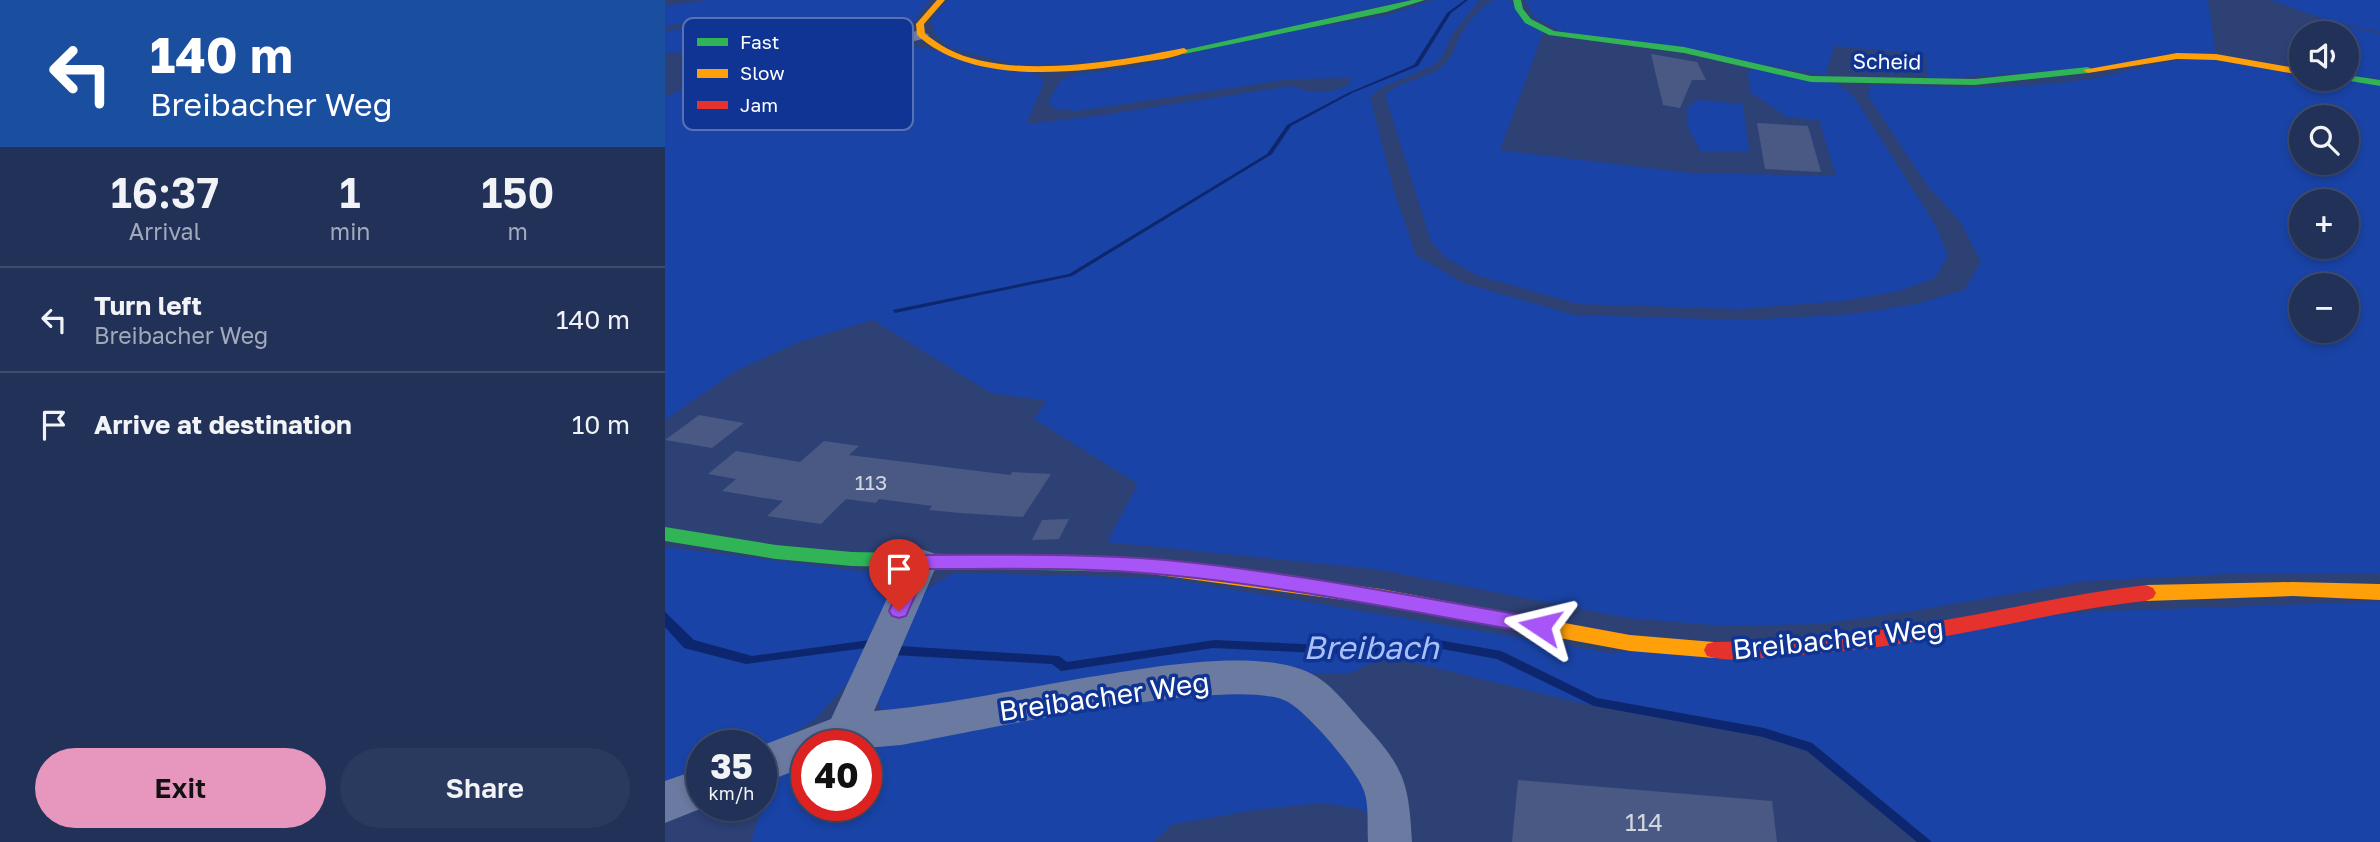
<!DOCTYPE html>
<meta charset="utf-8">
<style>
:root{--surface:#223158;--page:#2a395e;--text:#f1f3f6;--muted:#a2a9ba;--line:#3f4c6e;--accent:#e797bd}
body{margin:0;font-family:"Golos Text",sans-serif;background:var(--page);color:var(--text);height:100vh;display:flex;flex-direction:column;font-size:26px;white-space:nowrap}
*{box-sizing:border-box;margin:0}
p{font-size:23px;color:var(--muted)}
.icon{flex:none;width:38px;height:38px;fill:none;stroke:currentColor;stroke-width:2;stroke-linecap:round;stroke-linejoin:round}
.map{position:relative;flex:1;overflow:hidden}
.sheet{display:flex;flex-direction:column;background:var(--surface);width:665px}
.sheet>*{flex:none}
.guide{background:#1a4fa0;color:#fff;overflow:hidden}
.tools{position:absolute;left:1624px;top:21px;display:grid;gap:14px}
.tools a{display:grid;place-items:center;width:70px;height:70px;border-radius:50%;background:var(--surface);box-shadow:0 4px 10px #0003,0 0 0 2px var(--line);font-size:35px}
.speed{position:absolute;left:21px;top:730px;display:flex;gap:14px;font-size:35px;font-weight:700;text-align:center}
.speed>*{display:grid;place-content:center;width:91px;height:91px;border-radius:50%;background:var(--surface);box-shadow:0 4px 10px #0003,0 0 0 2px var(--line);line-height:1}
.speed small{font-size:18px;font-weight:400}
.speed .limit{border:10px solid #d22;background:#fff;color:#111}
.pin{position:absolute;display:grid;place-items:center;width:60px;height:60px;color:#fff;margin:-72px -30px;border-radius:50% 50% 50% 0;rotate:-45deg;box-shadow:0 0 7px #0007}
.pin .icon{rotate:45deg}
.me{position:absolute;width:77px;margin:-38px;rotate:280deg;stroke-linejoin:round;filter:drop-shadow(0 0 5px #0008)}
.turn{display:flex;align-items:center;gap:24px;height:147px;padding:0 35px;font-size:32px}
.turn .icon{width:91px;height:91px;stroke-width:2.5}
.turn b{display:block;font-size:49px;line-height:60px}
.eta{display:flex;justify-content:space-evenly;align-items:center;height:119px;text-align:center}
.eta b{font-size:42px;font-weight:600;line-height:49px}
.cta{display:flex;gap:14px;margin-top:auto;padding:14px 35px}
.cta a{flex:1;height:80px;border-radius:42px;background:var(--accent);color:#111;font-size:28px;font-weight:600;line-height:80px;text-align:center}
.cta a+a{background:var(--page);color:var(--text)}
ul{padding:0;list-style:none}
li{display:flex;align-items:center;gap:21px;height:105px;padding:0 35px;border-top:2px solid var(--line)}
li div{flex:1}
li b{display:block;font-size:26px}
li em{font-style:normal}
main{display:flex;flex:1;min-height:0}
.map>svg:first-child{display:block}
.green{fill:#1943a6;fill-rule:evenodd}
.water{fill:#0c2770}
.building{fill:#495983}
.lines{fill:none;stroke-linecap:round;stroke-linejoin:round}
.street{fill:#6b7aa0;fill-rule:evenodd}
.fast{fill:#30b455;fill-rule:evenodd}
.slow{fill:#ff9f0a;fill-rule:evenodd}
.jam{fill:#e5322d;fill-rule:evenodd}
.route{fill:#a855f7;stroke:#6d37a1;stroke-width:2}
.labels{text-anchor:middle;dominant-baseline:central;stroke-width:7;stroke-linejoin:round;paint-order:stroke}
.far-street-label{font-size:21px;fill:#fff;stroke:#0f3493}
.number-label{font-size:21px;fill:#d2d6e0}
.near-number-label{font-size:24px;fill:#d2d6e0}
.near-street-label{font-size:28px;fill:#fff;stroke:#0f3493}
.near-water-label{font-size:32px;font-style:italic;fill:#a8c1fb;stroke:#0f3493}
.key{fill:#0f3493;stroke:#5771b3;stroke-width:2}
.key-label{font-size:19px;fill:#fff}
</style>
<main>
<section class="sheet">
<div class="guide">
<div class="turn"><svg class="icon" aria-label="left" viewBox="0 0 24 24"><path d="M17 20v-9H6M10 6l-5 5 5 5"/></svg><div><b>140 m</b>Breibacher Weg</div></div>
</div>
<div class="eta">
<div><b>16:37</b><p>Arrival</p></div>
<div><b>1</b><p>min</p></div>
<div><b>150</b><p>m</p></div>
</div>
<ul>
<li><svg class="icon" aria-label="left" viewBox="0 0 24 24"><path d="M17 20v-9H6M10 6l-5 5 5 5"/></svg><div><b>Turn left</b><p>Breibacher Weg</p></div><em>140 m</em></li>
<li><svg class="icon" aria-label="arrive" viewBox="0 0 24 24"><path d="M6 21V4h12l-3 4 3 4H6"/></svg><div><b>Arrive at destination</b></div><em>10 m</em></li>
</ul>
<div class="cta"><a>Exit</a><a>Share</a></div>
</section>
<div class="map">
<svg width="1715" height="842" viewBox="0 0 1715 842">
<rect width="100%" height="100%" fill="#2d4175"/>
<!-- green -->
<path class="green" d="M43,0H265L239,33L213,43L136,62L100,63L91,58L118,34L116,25C79,13 38,21 0,26V6Z
M282,0H744C617,27 489,66 359,65C343,64 326,58 312,55C291,50 266,44 267,19Z
M768,0H800L782,13L749,65L683,93L622,125L602,154L404,274L228,310L230,312L407,276L607,154L626,126L687,93L753,66L786,13L803,0H815L788,33L776,58L769,65L718,87L705,97L730,194L751,255L798,283L909,315L1080,320L1189,314L1251,304L1299,290L1316,262L1295,221L1262,185L1203,96L1205,85C1278,87 1352,90 1425,79C1460,73 1493,60 1530,59C1559,59 1606,71 1636,75V79H1667L1715,85V574L1583,573L1421,581L1241,612L1154,624L1060,626L963,618L710,569L442,542L473,484L369,419L382,401L326,393L208,320L134,342L71,371L0,420V97L65,68L77,66L101,69L227,45H245L365,72L379,79L376,90L361,124L439,115L627,86C648,95 664,93 684,85L686,78L625,79L412,111L390,109L383,102L395,81L407,75L470,67L605,35L723,15ZM1636,117H1682V163H1636ZM1636,201H1682V247H1636ZM1636,285H1682V331H1636Z
M829,0H844L878,33L835,150L1025,173L1171,176L1154,120L1122,117L1085,92L1083,71L1088,69L1172,84L1188,95L1271,226L1283,256L1270,278L1234,291L1178,301L1076,309L913,304L811,275L780,257L766,241L720,95C736,79 762,80 779,65C788,57 790,46 795,36C802,23 816,6 829,0Z
M860,0H1543L1551,55L1410,70L1262,79L1261,54L1170,46L1161,71L1164,76L895,31L869,17Z
M1606,0H1715V32L1659,19Z
M1661,21L1715,34V79L1682,75V33H1662Z
M63,24L86,25L99,36L72,51L0,53V31Z
M1033,100L1078,104L1084,151L1036,152L1023,127V107Z
M0,547L202,572L221,582L223,601L205,640L87,656L29,640L0,612Z
M289,573L499,578L945,653L1440,611L1715,602V842H1267L1147,743L1099,728L932,698L836,651L762,638L720,648L550,640L402,662L234,646L260,590Z
M0,627L19,648L81,664L201,648L183,683L149,720L96,754V746H37V777L0,792Z
M761,646L832,659L929,706L721,656L683,674L584,671L219,712L212,702L229,655L387,664L396,671L548,648L721,656Z
M508,686L619,693L706,776L714,824L696,809L657,803L597,809L508,824L488,842H86L110,768L142,761V805H201V748Z"/>
<!-- water -->
<path class="water" d="M800,0H803L786,13L753,66L687,93L626,126L607,154L407,276L230,313L228,310L404,274L602,154L622,125L683,93L749,65L782,13Z
M0,612L29,640L87,656L205,640L201,648L81,664L19,648L0,627Z
M762,638L836,651L932,698L1099,728L1147,743L1267,842H1252L1142,751L1098,737L929,706L832,659L761,646L721,656L548,648L396,671L387,664L229,655L234,646L394,656L402,662L550,640L720,648Z"/>
<!-- building -->
<path class="building" d="M986,54L1032,62L1041,80H1027L1015,108L998,105Z
M1092,123L1143,126L1156,172L1100,169Z
M34,415L79,423L47,448L0,440Z
M159,441L194,446L184,455L345,475L347,472L386,474L358,517L295,513L264,510L267,506L214,499L211,503L181,499L156,524L102,516L118,501L57,491L71,479L43,474L71,451L135,462Z
M404,519L394,539L367,540L377,520Z
M853,780L1107,801L1112,842H847Z"/>
<g class="lines">
<!-- street -->
<path class="street" d="M256,30L264,35L262,38L124,71L104,72L79,65L77,61L85,56L105,62L124,61Z
M256,549L268,553L273,562L209,711C281,705 353,689 424,677C483,668 591,647 645,673C666,683 684,707 699,724C739,767 744,783 747,842H703C702,827 704,809 700,794C695,773 643,713 623,702C573,673 304,733 236,745L201,748V746H142V766L96,784V746L166,719L239,562L244,553Z
M37,768V805H45L0,823V781Z"/>
<!-- fast -->
<path class="fast" d="M747,0H760L721,12L519,54L515,51Z
M848,0H856L858,9L866,19L889,31L1019,47L1146,76L1310,79L1423,67L1428,70L1423,73L1310,85L1146,82L1019,53L884,35L860,23L850,9Z
M1682,75L1715,80V86L1679,80Z
M0,527L111,545L187,552L463,558L470,560L472,565L470,570L463,572L187,566L111,559L0,541Z"/>
<!-- slow -->
<path class="slow" d="M272,0H280L259,24L260,34C268,39 275,45 283,49C344,81 454,61 519,48L523,51C510,59 487,60 471,63C405,74 305,84 252,35L251,24Z
M1512,53L1551,54L1636,69V75L1551,60L1512,59L1423,73L1418,70Z
M463,558L500,560L716,589L965,635L1049,642L1056,644L1059,650L1056,656L1049,658L965,651L716,605L456,570L454,565L456,560Z
M1628,582L1715,584V600L1628,596L1481,601L1474,598L1471,593L1474,588L1481,585Z"/>
<!-- jam -->
<path class="jam" d="M1481,585L1488,588L1491,593L1488,598L1481,601C1412,608 1344,625 1276,637C1223,647 1170,653 1116,656C1094,658 1063,663 1042,656L1039,650L1042,644L1049,642C1116,641 1184,636 1250,625C1328,613 1403,594 1481,585Z"/>
</g>
<!-- route -->
<path class="route" d="M256,555C337,555 420,553 501,560C626,572 751,597 875,618L882,620L885,626L882,632L875,634C751,613 627,587 502,575C422,567 342,569 262,569L241,616L234,618L227,616L224,611L246,562L249,557Z"/>
<g class="labels">
<!-- far-street labels -->
<g class="far-street-label">
<text transform="translate(1222 61) rotate(1)">Scheid</text>
</g>
<!-- number labels -->
<g class="number-label">
<text x="206" y="482">113</text>
</g>
<!-- near-number labels -->
<g class="near-number-label">
<text x="979" y="821">114</text>
</g>
<!-- near-street labels -->
<g class="near-street-label">
<text transform="translate(1173 638) rotate(-6)">Breibacher Weg</text>
<text transform="translate(439 696) rotate(-8)">Breibacher Weg</text>
</g>
<!-- near-water labels -->
<g class="near-water-label">
<text x="706" y="647">Breibach</text>
</g>
</g>
<!-- legend -->
<rect x="18" y="18" width="230" height="112" rx="10" class="key"/>
<rect x="32" y="38" width="31" height="8" fill="#30b455"/>
<rect x="32" y="69" width="31" height="9" fill="#ff9f0a"/>
<rect x="32" y="101" width="31" height="8" fill="#e5322d"/>
<g class="key-label">
<text x="75" y="49">Fast</text>
<text x="75" y="80">Slow</text>
<text x="75" y="112">Jam</text>
</g>
</svg>
<div class="tools">
<a><svg class="icon" aria-label="sound" viewBox="0 0 24 24"><path d="M4 9h4l5-4v14l-5-4H4zM17 9q2 3 0 6"/></svg></a>
<a><svg class="icon" aria-label="search" viewBox="0 0 24 24"><circle cx="10" cy="10" r="6"/><path d="M15 15l6 6"/></svg></a>
<a>+</a>
<a>−</a>
</div>
<div class="speed"><div>35<small>km/h</small></div><div class="limit">40</div></div>
<div class="pin" style="left:234px;top:611px;background:#d93025"><svg class="icon" aria-label="arrive" viewBox="0 0 24 24"><path d="M6 21V4h12l-3 4 3 4H6"/></svg></div>
<svg class="me" style="left:875px;top:626px" viewBox="-20 -20 40 40"><path d="M0-17L14 15 0 8-14 15z" fill="#a855f7" stroke="#fff" stroke-width="4"/></svg>
</div>
</main>
